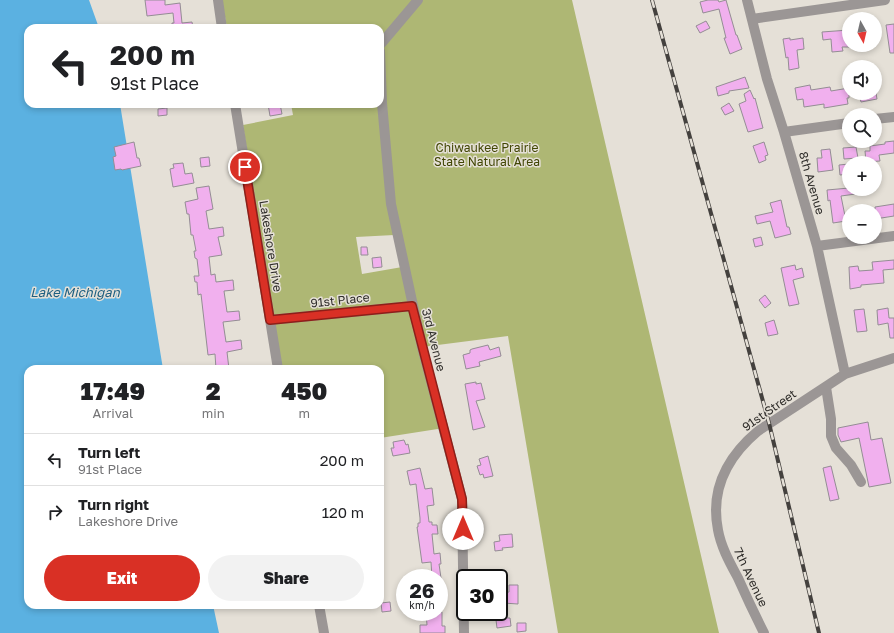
<!DOCTYPE html>
<meta charset="utf-8">
<style>
:root{--surface:#fff;--page:#f2f2f2;--text:#202124;--muted:#757577;--line:#e0e0e0;--accent:#d93025}
body{margin:0;font-family:"Golos Text",sans-serif;background:var(--page);color:var(--text);height:100vh;display:flex;flex-direction:column;font-size:15px;white-space:nowrap}
*{box-sizing:border-box;margin:0}
p{font-size:13px;color:var(--muted)}
.icon{flex:none;width:22px;height:22px;fill:none;stroke:currentColor;stroke-width:2;stroke-linecap:round;stroke-linejoin:round}
.map{position:relative;flex:1;overflow:hidden}
.panel{position:absolute;left:24px;top:365px;width:360px;height:244px;display:flex;flex-direction:column;background:var(--surface);border-radius:12px;box-shadow:0 2px 6px #0003}
.panel>*{flex:none}
.top-card{position:absolute;left:24px;top:24px;width:360px;height:84px;border-radius:12px;box-shadow:0 2px 6px #0003;background:#fff;color:var(--text);overflow:hidden}
.needle{width:26px;rotate:172deg}
.controls{position:absolute;left:842px;top:12px;display:grid;gap:8px}
.controls a{display:grid;place-items:center;width:40px;height:40px;border-radius:50%;background:var(--surface);box-shadow:0 2px 6px #0003;font-size:20px}
.speed{position:absolute;left:396px;top:569px;display:flex;gap:8px;font-size:20px;font-weight:700;text-align:center}
.speed>*{display:grid;place-content:center;width:52px;height:52px;border-radius:50%;background:var(--surface);box-shadow:0 2px 6px #0003;line-height:1}
.speed small{font-size:10px;font-weight:400}
.speed .limit{border:2px solid #111;border-radius:6px;background:#fff;color:#111}
.pin{position:absolute;display:grid;place-items:center;width:34px;height:34px;color:#fff;margin:-17px;border:2px solid #fff;border-radius:50%;box-shadow:0 1px 4px #0007}
.me{position:absolute;width:44px;margin:-22px;rotate:0deg;stroke-linejoin:round;filter:drop-shadow(0 0 3px #0008)}
.turn{display:flex;align-items:center;gap:14px;height:84px;padding:0 20px;font-size:18px}
.turn .icon{width:52px;height:52px;stroke-width:2.5}
.turn b{display:block;font-size:28px;line-height:34px}
.eta{display:flex;justify-content:space-evenly;align-items:center;height:68px;text-align:center}
.eta b{font-size:24px;font-weight:800;line-height:28px}
.primary-button{display:flex;gap:8px;margin-top:auto;padding:8px 20px}
.primary-button a{flex:1;height:46px;border-radius:24px;background:var(--accent);color:#fff;font-size:16px;font-weight:800;line-height:46px;text-align:center}
.primary-button a+a{background:var(--page);color:var(--text)}
ul{padding:0;list-style:none}
li{display:flex;align-items:center;gap:12px;height:52px;padding:0 20px;border-top:1px solid var(--line)}
li div{flex:1}
li b{display:block;font-size:15px}
li em{font-style:normal}
.map>svg:first-child{display:block}
.green{fill:#aeb774;fill-rule:evenodd}
.water{fill:#5bb1e1}
.building{fill:#f1b0ee;stroke:#948d94}
.lines{fill:none;stroke-linecap:round;stroke-linejoin:round}
.minor{stroke:#9b9695;stroke-width:10}
.rail-casing{stroke:#44413e;stroke-width:4}
.rail{stroke:#e5e0d7;stroke-width:2.5;stroke-dasharray:8;stroke-linecap:butt}
.route-casing{stroke:#8d1f18;stroke-width:10}
.route{stroke:#d93025;stroke-width:7}
.labels{text-anchor:middle;dominant-baseline:central;stroke-width:3;stroke-linejoin:round;paint-order:stroke}
.park-label{font-size:12px;fill:#414603;stroke:#e5e0d7}
.street-label{font-size:12px;fill:#2e2c29;stroke:#e5e0d7}
.water-label{font-size:13px;font-style:italic;fill:#1e5f80;stroke:#e5e0d7}
</style>
<div class="map">
<svg width="894" height="633" viewBox="0 0 894 633">
<rect width="100%" height="100%" fill="#e5e0d7"/>
<!-- green -->
<path class="green" d="M222,0H572L719,633H558L508,336L422,347L444,428L380,438V369H281L243,125L293,115L291,104H380V28H227ZM394,235L408,266L362,274L356,237Z"/>
<!-- water -->
<path class="water" d="M0,0H89L99,28H28V104H120L163,369H28V605H213L219,633H0Z"/>
<!-- building -->
<path class="building" d="M145,0H165V5L180,3L182,23L192,22L193,28H172V23H174L173,13L147,16Z
M708,0H718L719,2L726,0L736,35H737L742,49L730,54L724,38H726L719,9L703,13L700,2Z
M706,21L710,28L700,33L696,26Z
M894,24V53H890L886,25Z
M849,30V47H842L843,51L832,52L831,39L823,40L822,32Z
M790,38V40L803,38L804,49L797,50L799,68L789,70L788,57L786,58L783,39Z
M745,77L749,88L729,91V93L718,96L716,87Z
M810,85L811,90L830,87L831,91L849,88V98H847L848,104L824,108V104L804,107L803,99L797,100L795,88Z
M750,90L754,99L755,98L763,128L748,132L739,104L746,101L744,94Z
M859,93H876L877,99L861,102Z
M729,103L734,111L725,115L721,108Z
M268,104H280L282,114L270,116Z
M167,108V115L158,116V109Z
M894,141V153L879,155L880,161L866,162L865,151H870V146L885,144V142Z
M134,142L137,158H139L141,166L122,170L121,169L115,170L113,157L116,156L114,147Z
M764,142L768,155L765,156L766,160L759,163L753,146Z
M856,147L858,158L844,159L843,148Z
M830,149L833,170L818,172L817,158H822L821,150Z
M209,157L210,166L201,167L200,158Z
M183,163L185,174L192,173L194,183L173,187L170,169L174,168L173,164Z
M849,164V174L840,175L839,165Z
M209,186L213,209L206,211L209,229L223,227L224,236L218,237L222,255L209,257L211,275L215,274L216,282L233,280L234,290L224,291L227,312L239,311L240,320L223,322L226,342L241,340L242,349L227,352L229,369H216L215,354L208,355L201,294L198,295L197,282H195L194,276H199L197,259L195,258L194,251H196L193,235H191L189,214H187L185,202L198,199L196,188Z
M849,188V189H863V193L841,196L846,221L833,223L830,200L828,201L827,190Z
M781,200L787,227H789L791,234L775,238L770,221L757,224L755,216L773,212L770,203Z
M894,204V216L875,219V207Z
M761,237L763,245L755,247L753,239Z
M361,247H367L368,255H361Z
M381,257L382,267L373,268L372,258Z
M894,260V269L883,270L884,283L861,285V287L850,289L849,267L858,266L859,271L873,270L872,262Z
M795,265L796,270L802,268L804,277L793,280L799,304L789,306L781,268Z
M765,295L771,303L765,308L759,300Z
M888,308L889,318H894V338H890L888,323L878,325L877,310Z
M864,309L867,331L857,332L854,310Z
M774,320L778,334L768,336L765,323Z
M488,345L490,350L499,347L501,356L479,362L480,366L466,369L463,355L470,353V350L472,349Z
M476,382V384L481,383L485,399L476,401L485,427L473,430L465,384Z
M868,422L871,440L882,438L891,483L869,487L859,438L841,442L838,435V428Z
M404,440L406,445L408,444L410,453L393,456L391,448H394L393,442Z
M488,456L493,476L484,478L483,474L480,475L477,466L481,465L479,459Z
M831,466L839,499L830,501L823,468Z
M420,468L425,489L432,488L434,505L427,506L429,522H432V525H437L438,534H432L434,554L440,553L441,564H439L441,578H432L431,562L422,563L417,527H418V523H420V518L416,484L410,485L407,471Z
M512,534L513,547L502,548L503,550L495,551L494,542L500,541L499,535Z
M509,585H518V604L503,603V593L509,592Z
M390,602L391,611L382,612L381,603Z
M426,612H442V626H445V633H420V625H427Z
M507,616V618H510L511,626L497,628L496,620L500,619V617Z
M517,623H526V631L517,632Z"/>
<g class="lines">
<!-- minor -->
<path class="minor" d="M218,0L222,28
M747,0L767,79L784,132L817,246L845,374
M752,19L885,0
M380,45L418,0
M380,51L382,103L391,204L422,347L462,499L464,633
M235,104L278,369
M875,119L894,117
M784,132L849,123
M817,246L894,236
M270,320L412,306
M826,387L831,419V436L836,448L851,465L861,482
M319,605L324,633
M764,633C755,615 746,596 738,578C730,563 721,547 718,530C710,489 727,457 758,431L845,374L894,358"/>
<!-- rail casing -->
<g class="rail-casing">
<path id="rail" d="M652,0L769,423L819,633"/>
</g>
<!-- rail -->
<use href="#rail" class="rail"/>
</g>
<g class="lines">
<!-- route casing -->
<g class="route-casing">
<path id="route" d="M245,167L270,320L412,306L462,499L463,529"/>
</g>
<!-- route -->
<use href="#route" class="route"/>
</g>
<g class="labels">
<!-- park labels -->
<g class="park-label">
<text x="487" y="147">Chiwaukee Prairie<tspan x="487" dy="14">State Natural Area</tspan></text>
</g>
<!-- street labels -->
<g class="street-label">
<text transform="translate(812 183) rotate(74)">8th Avenue</text>
<text transform="translate(271 246) rotate(81)">Lakeshore Drive</text>
<text transform="translate(340 300) rotate(-6)">91st Place</text>
<text transform="translate(434 340) rotate(76)">3rd Avenue</text>
<text transform="translate(769 410) rotate(-35)">91st Street</text>
<text transform="translate(751 577) rotate(65)">7th Avenue</text>
</g>
<!-- water labels -->
<g class="water-label">
<text x="75" y="292">Lake Michigan</text>
</g>
</g>
</svg>
<div class="controls">
<a><svg class="needle" viewBox="-14 -14 28 28"><path d="M0-13l5 13h-10z" fill="#e53935"/><path d="M0 13l5-13h-10z" fill="#757577"/></svg></a>
<a><svg class="icon" aria-label="sound" viewBox="0 0 24 24"><path d="M4 9h4l5-4v14l-5-4H4zM17 9q2 3 0 6"/></svg></a>
<a><svg class="icon" aria-label="search" viewBox="0 0 24 24"><circle cx="10" cy="10" r="6"/><path d="M15 15l6 6"/></svg></a>
<a>+</a>
<a>−</a>
</div>
<div class="speed"><div>26<small>km/h</small></div><div class="limit">30</div></div>
<div class="pin" style="left:245px;top:167px;background:#d93025"><svg class="icon" aria-label="arrive" viewBox="0 0 24 24"><path d="M6 21V4h12l-3 4 3 4H6"/></svg></div>
<svg class="me" style="left:463px;top:529px" viewBox="-20 -20 40 40"><circle r="19" fill="#fff"/><path d="M0-13L10 11 0 6-10 11z" fill="#d93025"/></svg>
<div class="top-card">
<div class="turn"><svg class="icon" aria-label="left" viewBox="0 0 24 24"><path d="M17 20v-9H6M10 6l-5 5 5 5"/></svg><div><b>200 m</b>91st Place</div></div>
</div>
<section class="panel">
<div class="eta">
<div><b>17:49</b><p>Arrival</p></div>
<div><b>2</b><p>min</p></div>
<div><b>450</b><p>m</p></div>
</div>
<ul>
<li><svg class="icon" aria-label="left" viewBox="0 0 24 24"><path d="M17 20v-9H6M10 6l-5 5 5 5"/></svg><div><b>Turn left</b><p>91st Place</p></div><em>200 m</em></li>
<li><svg class="icon" aria-label="right" viewBox="0 0 24 24"><path d="M7 20v-9h11M14 6l5 5-5 5"/></svg><div><b>Turn right</b><p>Lakeshore Drive</p></div><em>120 m</em></li>
</ul>
<div class="primary-button"><a>Exit</a><a>Share</a></div>
</section>
</div>
